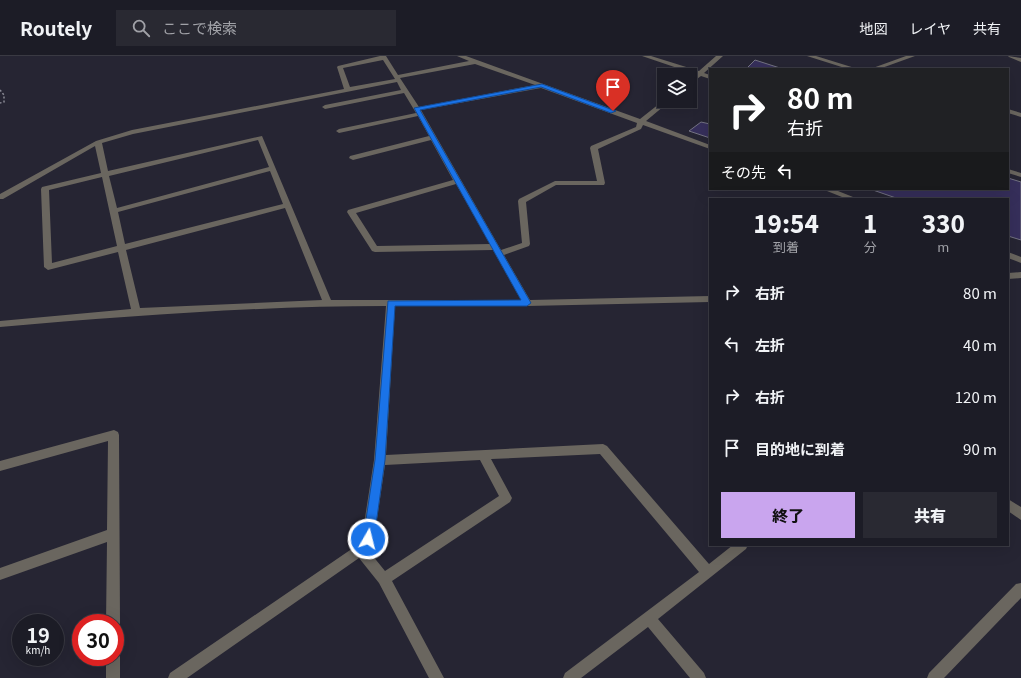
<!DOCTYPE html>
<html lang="ja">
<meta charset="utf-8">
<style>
:root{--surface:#1c1c26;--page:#292932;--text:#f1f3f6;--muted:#a0a1a7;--line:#3a3a43;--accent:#c9a5ee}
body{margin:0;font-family:Georgia,"Noto Sans JP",serif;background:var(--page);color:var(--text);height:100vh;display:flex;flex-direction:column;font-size:15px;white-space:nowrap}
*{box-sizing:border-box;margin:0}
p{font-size:13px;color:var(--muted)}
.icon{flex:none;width:22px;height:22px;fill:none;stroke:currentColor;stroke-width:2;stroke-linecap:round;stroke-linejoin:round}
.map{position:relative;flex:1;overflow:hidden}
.sheet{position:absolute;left:709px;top:142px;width:300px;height:348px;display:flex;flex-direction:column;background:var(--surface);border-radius:0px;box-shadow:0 4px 16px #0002,0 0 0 1px var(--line)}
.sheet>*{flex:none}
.guide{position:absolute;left:709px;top:12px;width:300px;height:122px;border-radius:0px;box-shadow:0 4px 16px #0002,0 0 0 1px var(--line);background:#202124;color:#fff;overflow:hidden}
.fabs{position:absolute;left:657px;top:12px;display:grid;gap:8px}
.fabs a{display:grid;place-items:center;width:40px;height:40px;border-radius:0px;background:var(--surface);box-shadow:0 4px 16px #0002,0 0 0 1px var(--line);font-size:20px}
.speed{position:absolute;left:12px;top:558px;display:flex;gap:8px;font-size:20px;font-weight:700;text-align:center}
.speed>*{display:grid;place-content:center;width:52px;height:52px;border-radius:50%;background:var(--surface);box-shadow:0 4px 16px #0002,0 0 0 1px var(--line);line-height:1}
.speed small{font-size:10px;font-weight:400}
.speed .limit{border:6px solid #d22;background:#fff;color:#111}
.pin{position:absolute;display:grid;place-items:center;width:34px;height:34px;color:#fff;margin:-41px -17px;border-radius:50% 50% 50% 0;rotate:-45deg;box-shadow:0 0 4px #0007}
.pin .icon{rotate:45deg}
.me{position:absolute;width:44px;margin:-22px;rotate:8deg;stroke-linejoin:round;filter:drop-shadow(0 0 3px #0008)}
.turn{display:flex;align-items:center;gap:14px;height:84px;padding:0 12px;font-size:18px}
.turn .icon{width:52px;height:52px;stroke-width:2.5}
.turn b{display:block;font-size:28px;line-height:34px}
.then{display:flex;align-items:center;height:38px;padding:0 12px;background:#0003;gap:8px;font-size:15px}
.eta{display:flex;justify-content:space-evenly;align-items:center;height:68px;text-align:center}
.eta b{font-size:24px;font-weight:800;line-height:28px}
.button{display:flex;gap:8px;margin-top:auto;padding:8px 12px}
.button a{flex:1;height:46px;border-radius:0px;background:var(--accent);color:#111;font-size:16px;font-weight:800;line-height:46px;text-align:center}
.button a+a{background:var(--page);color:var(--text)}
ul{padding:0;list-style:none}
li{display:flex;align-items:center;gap:12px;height:52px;padding:0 12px}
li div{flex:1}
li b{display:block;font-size:15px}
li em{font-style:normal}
header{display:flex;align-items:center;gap:24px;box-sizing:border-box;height:56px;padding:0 20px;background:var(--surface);border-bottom:1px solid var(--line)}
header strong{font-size:19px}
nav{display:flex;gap:22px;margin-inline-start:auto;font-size:14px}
.search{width:280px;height:36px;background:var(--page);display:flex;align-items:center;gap:10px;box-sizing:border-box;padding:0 14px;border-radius:0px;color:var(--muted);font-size:15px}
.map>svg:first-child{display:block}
.building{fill:#362f5b;stroke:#747383}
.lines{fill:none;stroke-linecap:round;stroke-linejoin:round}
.path{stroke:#8a8a95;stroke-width:1.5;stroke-dasharray:2 2;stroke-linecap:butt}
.minor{fill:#6a665f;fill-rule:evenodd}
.route{fill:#1a73e8;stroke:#114b97}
</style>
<header>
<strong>Routely</strong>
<div class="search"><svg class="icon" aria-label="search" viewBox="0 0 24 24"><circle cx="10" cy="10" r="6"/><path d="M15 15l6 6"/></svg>ここで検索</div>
<nav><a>地図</a><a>レイヤ</a><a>共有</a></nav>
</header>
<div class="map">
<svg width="1021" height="622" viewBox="0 0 1021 622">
<rect width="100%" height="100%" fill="#262533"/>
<!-- building -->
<path class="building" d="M755,4L783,13H746Z
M701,66L710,68V82L689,75Z
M1008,122L1021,126V184L1008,180V143H899L870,133H1008Z"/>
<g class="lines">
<!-- path -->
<path class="path" d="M0,34L4,39V46L0,47"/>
<!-- minor -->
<path class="minor" d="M380,0H386L398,19L469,5L457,0H466L640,63L664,44L670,45L646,65L710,89V93L643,69L641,73L598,93L605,127L604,129H556L526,146L530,188L529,190L504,199L530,244L710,240V246L527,250H395L386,399L603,388L607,390L709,508L733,489H748L746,493L658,563L704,617L706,622H690L648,571L581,622H563L565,617L699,516L600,398L491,403L512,442L510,446L392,525L444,622H429L379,527L359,502L187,622H168L170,617L356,490L362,481L374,404L386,250C257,250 128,260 0,271V265L131,253L118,196L48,214L44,211L41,133L42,131L101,117L95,90L3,143H0V138L96,85L132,74L344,33L337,11L338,10ZM383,4L395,23L350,31L343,12ZM475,8L535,29L419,51L400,22ZM397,26L401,34L325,49L322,51L325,53L404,37L416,57L339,73L336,75L339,77L418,60L429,80L350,100L349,102L353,104L431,84L453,124L348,154L347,156L372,195L375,196L493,194L521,244H331L262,80L108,115L102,87L133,78ZM541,32L637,67L636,71L591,90L590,92L597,125H555L519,143L518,145L522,187L501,194L421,54ZM258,84L269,111L117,152L109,120ZM270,115L283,148L125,188L118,156ZM102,121L117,190L52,207L49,134ZM456,128L490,188L377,190L356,157ZM285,152L322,244L140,252L126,194ZM480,404L499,440L385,515L368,494L374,483L385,409Z
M642,0H651L699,15L716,0H723L704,17L710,19V23L701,20L690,28V23L695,18Z
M807,0H816L858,13H848Z
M906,0H915L879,13H870Z
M1008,0L1021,2V6L1009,1Z
M1008,53L1021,57V61L1008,57Z
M1008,113L1021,117V121L1008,117Z
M822,133H833L858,143H847Z
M1008,196L1021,201V207L1008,202Z
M1021,216V222L1008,223V217Z
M114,374L118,376L119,379L120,567L118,572L115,573V567H106L107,486L0,524V512L107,474L108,385L0,415V405Z
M1008,443L1021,451V464L1008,455Z
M1021,527V542L944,622H927L929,617L1016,528Z
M115,595L118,596L120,601V622H106V601H115Z"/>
</g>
<!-- route -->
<path class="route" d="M542,28L616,55L611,57L541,31L420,54L531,247L527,250H395L385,404L374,483L372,487L368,488L364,487L363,483L375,404L388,245L521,244L414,52Z"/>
</svg>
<div class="fabs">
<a><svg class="icon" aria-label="layers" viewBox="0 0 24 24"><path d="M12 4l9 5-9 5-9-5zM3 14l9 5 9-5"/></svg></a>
</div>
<div class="speed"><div>19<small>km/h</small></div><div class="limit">30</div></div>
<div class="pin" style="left:613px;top:55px;background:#d93025"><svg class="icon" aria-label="arrive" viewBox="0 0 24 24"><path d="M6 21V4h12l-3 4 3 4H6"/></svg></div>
<svg class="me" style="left:368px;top:483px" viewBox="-20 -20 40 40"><circle r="17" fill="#1a73e8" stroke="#fff" stroke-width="3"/><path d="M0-11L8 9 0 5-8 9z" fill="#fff"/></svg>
<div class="guide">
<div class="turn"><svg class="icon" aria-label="right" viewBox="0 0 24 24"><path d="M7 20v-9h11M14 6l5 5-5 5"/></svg><div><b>80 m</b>右折</div></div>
<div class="then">その先<svg class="icon" aria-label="left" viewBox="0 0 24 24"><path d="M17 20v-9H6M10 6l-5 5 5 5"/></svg></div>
</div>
<section class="sheet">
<div class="eta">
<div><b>19:54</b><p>到着</p></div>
<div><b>1</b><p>分</p></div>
<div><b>330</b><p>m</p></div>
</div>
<ul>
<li><svg class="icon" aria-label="right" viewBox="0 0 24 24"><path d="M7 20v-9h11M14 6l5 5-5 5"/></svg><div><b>右折</b></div><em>80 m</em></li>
<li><svg class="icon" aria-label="left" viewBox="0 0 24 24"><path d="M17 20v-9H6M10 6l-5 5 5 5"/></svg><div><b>左折</b></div><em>40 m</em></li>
<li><svg class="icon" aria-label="right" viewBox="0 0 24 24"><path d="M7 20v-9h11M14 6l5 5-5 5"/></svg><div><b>右折</b></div><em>120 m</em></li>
<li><svg class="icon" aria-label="arrive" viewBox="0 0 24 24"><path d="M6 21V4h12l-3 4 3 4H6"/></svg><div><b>目的地に到着</b></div><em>90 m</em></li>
</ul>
<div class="button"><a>終了</a><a>共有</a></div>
</section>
</div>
